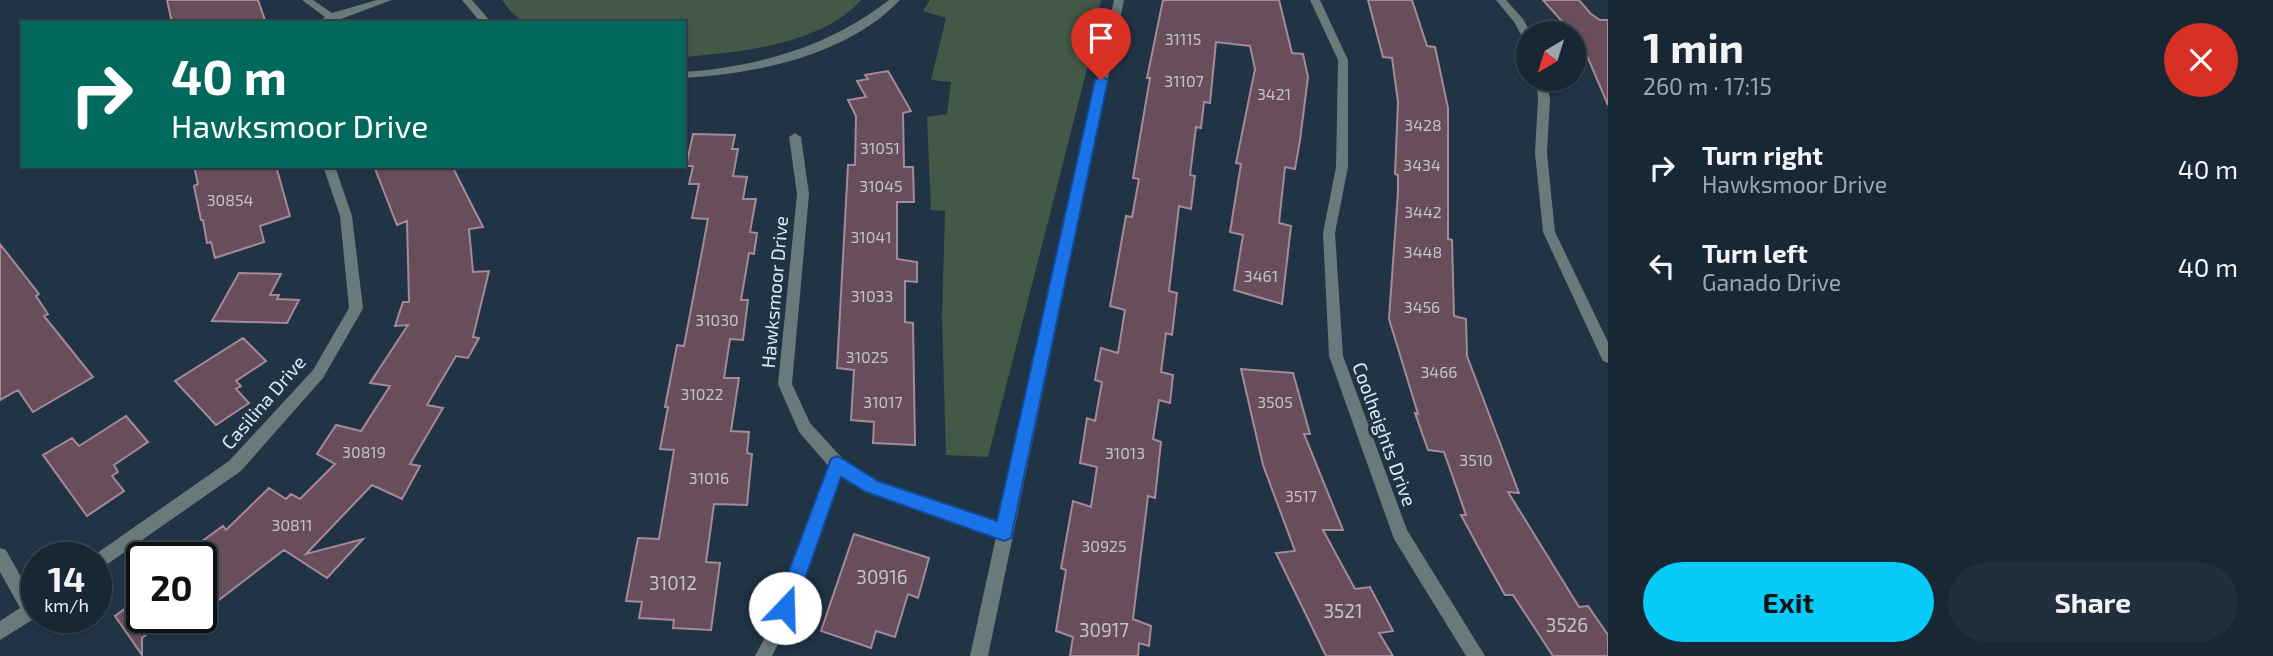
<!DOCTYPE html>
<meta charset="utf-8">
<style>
:root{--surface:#182734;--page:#212f3c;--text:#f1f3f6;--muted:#9fa5ac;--line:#36444f;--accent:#06cbf9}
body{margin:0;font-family:"Exo 2",sans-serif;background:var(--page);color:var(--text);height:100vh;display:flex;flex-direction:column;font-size:26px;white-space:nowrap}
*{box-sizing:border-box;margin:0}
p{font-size:23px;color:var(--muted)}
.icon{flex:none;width:38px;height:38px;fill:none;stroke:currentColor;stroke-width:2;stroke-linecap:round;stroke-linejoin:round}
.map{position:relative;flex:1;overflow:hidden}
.details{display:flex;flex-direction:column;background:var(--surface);width:665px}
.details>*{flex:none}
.banner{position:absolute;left:21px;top:21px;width:665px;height:147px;border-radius:0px;box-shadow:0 2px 5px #0004,0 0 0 2px var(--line);background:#00695c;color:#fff;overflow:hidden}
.needle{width:46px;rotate:218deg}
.tools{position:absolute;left:1516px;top:21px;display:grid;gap:14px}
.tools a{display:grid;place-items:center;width:70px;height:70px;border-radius:50%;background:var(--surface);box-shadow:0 2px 5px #0004,0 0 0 2px var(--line);font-size:35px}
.speed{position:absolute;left:21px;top:542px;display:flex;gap:14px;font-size:35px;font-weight:700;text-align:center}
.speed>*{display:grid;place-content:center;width:91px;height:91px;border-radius:50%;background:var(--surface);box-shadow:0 2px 5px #0004,0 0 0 2px var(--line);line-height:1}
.speed small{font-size:18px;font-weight:400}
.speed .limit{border:4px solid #111;border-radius:10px;background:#fff;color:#111}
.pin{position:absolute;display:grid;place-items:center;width:60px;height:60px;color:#fff;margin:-72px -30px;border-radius:50% 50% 50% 0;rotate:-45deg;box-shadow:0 0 7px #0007}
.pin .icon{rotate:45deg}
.me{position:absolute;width:77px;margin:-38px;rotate:21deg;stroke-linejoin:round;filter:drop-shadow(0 0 5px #0008)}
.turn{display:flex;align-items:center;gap:24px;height:147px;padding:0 35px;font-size:32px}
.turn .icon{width:91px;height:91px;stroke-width:2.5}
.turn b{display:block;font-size:49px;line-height:60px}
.round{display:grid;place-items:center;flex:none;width:74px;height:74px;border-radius:37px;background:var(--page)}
.summary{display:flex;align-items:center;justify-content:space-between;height:119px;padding:0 35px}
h1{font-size:42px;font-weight:700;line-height:52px}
.cta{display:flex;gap:14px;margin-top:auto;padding:14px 35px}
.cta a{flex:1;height:80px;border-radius:42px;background:var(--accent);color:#111;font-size:28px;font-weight:700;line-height:80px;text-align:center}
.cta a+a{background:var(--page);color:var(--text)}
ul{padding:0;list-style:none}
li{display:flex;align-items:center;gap:21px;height:98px;padding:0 35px}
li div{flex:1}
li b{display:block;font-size:26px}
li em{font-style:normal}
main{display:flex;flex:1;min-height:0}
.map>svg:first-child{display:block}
.green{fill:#435846}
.building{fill:#684e5b;stroke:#a68998;stroke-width:2}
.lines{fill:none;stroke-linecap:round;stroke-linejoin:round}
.service{fill:#6a7979;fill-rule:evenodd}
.minor{fill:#6a7979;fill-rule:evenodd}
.tertiary{fill:#6a7979;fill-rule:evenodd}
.route{fill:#1a73e8;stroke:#114b97;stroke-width:2}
.labels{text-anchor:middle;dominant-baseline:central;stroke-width:7;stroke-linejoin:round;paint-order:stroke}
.number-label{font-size:16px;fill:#c0c3ce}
.street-label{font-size:19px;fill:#ddeaf5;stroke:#203445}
.near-number-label{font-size:19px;fill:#c0c3ce}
</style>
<main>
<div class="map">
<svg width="1608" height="656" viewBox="0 0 1608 656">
<rect width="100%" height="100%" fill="#203445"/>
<!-- green -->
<path class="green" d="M502,0H861C821,45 740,52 684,57V23H525L511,12Z
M930,0H1101L1090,57L988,457L946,455L942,318L945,211L931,210L927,117L947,114L951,82L931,80L946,18L923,11Z"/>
<!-- building -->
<path class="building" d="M167,0H258L266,23H172Z
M1163,0H1279L1292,53L1303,54L1308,77L1300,140L1295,169L1285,167L1279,223L1291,226L1282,304L1234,290L1243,235L1230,232L1241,164L1236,163L1255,69L1250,46L1216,42L1210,103L1204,102L1201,128L1196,127L1190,175L1195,176L1191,209L1179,206L1169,291L1177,293L1172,335L1166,333L1161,372L1173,375L1170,403L1159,400L1153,439L1161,442L1155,498L1148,496L1133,619L1151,626L1149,646L1139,643L1138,656H1070L1073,637L1056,631L1066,570L1061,568L1073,501L1091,507L1097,467L1080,463L1087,418L1095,421L1102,382L1095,380L1101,348L1118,353L1125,310L1110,306L1126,216L1132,217L1139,179L1133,178L1150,78H1147Z
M1368,0H1412L1427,46L1435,47L1448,108V239L1452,240L1454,316L1466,319L1467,356L1519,493L1508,492L1579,607L1588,606L1608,635V656H1553L1513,595H1505L1483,556L1461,515H1466L1444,452L1428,450L1415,413L1418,414L1389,319L1398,192V175L1395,174L1398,102L1392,58L1383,57Z
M1543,0H1579L1591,14L1600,20H1608V105L1582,44Z
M888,71L911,111L903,113L904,167H913L914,202H897V259L917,262V282L905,281V322L913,323L915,445L873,443L874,422L851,420L854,370L837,368L848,165H855L856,116L848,100L866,97L857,81L868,79L865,75Z
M693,134L735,135L732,149H738L733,176L747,177L743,199H756L750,232L757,233L754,254L749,253L741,300H748L743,340L730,339L724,378H739L731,431L749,432L747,453L752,454L747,505L714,504L706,562L720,563L711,630L673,628L674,620L639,618L642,602L626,601L638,538L659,539L674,450L660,449L668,407H665L677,345L684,346L708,219L692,218L699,184H689L693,166H686Z
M194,166H276L290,216L260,226L264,242L215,258L211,242L207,243L203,220H201L194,186L198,184Z
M374,166H452L483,227L469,229L473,272L489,271L473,337L479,338L468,358L456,356L427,405L443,408L410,464L420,466L402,499L372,485L306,554L363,539L327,578L284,550L219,600L201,579V558H179L223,526L226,530L269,488L286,499L291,494L300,499L335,464L317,454L336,425L361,431L390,386L370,383L408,325L395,326L403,302H409L407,221L397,225Z
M0,244L39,294L36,296L48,314L44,316L93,377L33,412L18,390L0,400Z
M239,273L281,274L270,295H279L277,299L299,300L287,323L212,321Z
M243,338L266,361L236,381L241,386L236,389L249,403L216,425L175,381Z
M1241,369L1293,373L1310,434H1304L1343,530H1323L1355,589L1370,587L1393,631L1379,633L1393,656H1326L1276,553L1295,551L1263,465Z
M126,416L148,442L114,465L118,472L112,476L124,491L87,516L43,455L72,438L79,446Z
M854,534L929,558L918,598L908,594L895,637L876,631L871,648L821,631Z
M142,596V618H169L142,638V655L115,616Z"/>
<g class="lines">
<!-- service -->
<path class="service" d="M837,458L842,460L844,464L786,628L772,656H755L772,624L830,464L832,460Z"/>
<!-- minor -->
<path class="minor" d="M302,0H313L332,13L377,0H392L330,23H318L325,17Z
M1114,0H1124L988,656H970L996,537L866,492L831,469L799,432L778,384L797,194L789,137L795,133L801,137L809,194L792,384L810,423L843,459L877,482L999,523Z
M1310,0H1320L1348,60V167L1335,233L1343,356L1407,530L1485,656H1466L1394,539L1329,356L1323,233L1336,167L1338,60Z
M1496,0H1506L1523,19L1531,33H1528V41L1524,40L1514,22Z
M1536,79H1546L1550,99L1547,153L1555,232L1608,342V363L1603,361L1601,357L1543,232L1535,153L1538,99Z
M323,166H335L352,216L363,308L361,312L323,378L241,471L96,572V558H90L229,461L313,370L349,308L340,216Z
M0,548L6,550L34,600L37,599V617L0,640V621L20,608L0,572Z"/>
<!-- tertiary -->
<path class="tertiary" d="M462,0H472L492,23H481Z
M889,0H900C846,56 759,73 684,78V72C761,66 828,47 889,0Z"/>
</g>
<!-- route -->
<path class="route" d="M1101,76L1108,80L1011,538L1004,541L866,492L841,477L792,615L785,618L778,615L775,608L831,459L837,456L843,459L878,481L997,521L1095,80Z"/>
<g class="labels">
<!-- number labels -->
<g class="number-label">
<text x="1183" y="38">31115</text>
<text x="1184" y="80">31107</text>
<text x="1274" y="93">3421</text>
<text x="1423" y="124">3428</text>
<text x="880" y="147">31051</text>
<text x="1422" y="164">3434</text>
<text x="881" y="185">31045</text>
<text x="230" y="199">30854</text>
<text x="1423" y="211">3442</text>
<text x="871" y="236">31041</text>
<text x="1423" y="251">3448</text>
<text x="1261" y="275">3461</text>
<text x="872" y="295">31033</text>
<text x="1422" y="306">3456</text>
<text x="717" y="319">31030</text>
<text x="867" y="356">31025</text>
<text x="1439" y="371">3466</text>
<text x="702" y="393">31022</text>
<text x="883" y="401">31017</text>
<text x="1275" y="401">3505</text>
<text x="364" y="451">30819</text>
<text x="1125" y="452">31013</text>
<text x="1476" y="459">3510</text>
<text x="709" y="477">31016</text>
<text x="1301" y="495">3517</text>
<text x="292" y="524">30811</text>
<text x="1104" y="545">30925</text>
</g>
<!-- street labels -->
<g class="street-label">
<text transform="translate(774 292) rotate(-85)">Hawksmoor Drive</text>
<text transform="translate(263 402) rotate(-49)">Casilina Drive</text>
<text transform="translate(1385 434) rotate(70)">Coolheights Drive</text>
</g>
<!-- near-number labels -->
<g class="near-number-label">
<text x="882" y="576">30916</text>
<text x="673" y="582">31012</text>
<text x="1343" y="610">3521</text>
<text x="1567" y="624">3526</text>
<text x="1104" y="629">30917</text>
</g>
</g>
</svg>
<div class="tools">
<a><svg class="needle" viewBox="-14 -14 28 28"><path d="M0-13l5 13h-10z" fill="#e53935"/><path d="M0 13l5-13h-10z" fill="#9fa5ac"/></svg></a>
</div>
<div class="speed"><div>14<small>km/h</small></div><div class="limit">20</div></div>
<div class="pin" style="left:1101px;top:80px;background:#d93025"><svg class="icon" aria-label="arrive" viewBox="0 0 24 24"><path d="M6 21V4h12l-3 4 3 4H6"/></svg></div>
<svg class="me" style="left:785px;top:608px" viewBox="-20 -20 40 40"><circle r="19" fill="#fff"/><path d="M0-13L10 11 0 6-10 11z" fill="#1a73e8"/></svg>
<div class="banner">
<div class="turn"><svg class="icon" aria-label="right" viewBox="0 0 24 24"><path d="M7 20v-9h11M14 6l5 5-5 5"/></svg><div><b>40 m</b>Hawksmoor Drive</div></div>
</div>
</div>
<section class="details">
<div class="summary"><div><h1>1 min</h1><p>260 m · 17:15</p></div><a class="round" style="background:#d93025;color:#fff"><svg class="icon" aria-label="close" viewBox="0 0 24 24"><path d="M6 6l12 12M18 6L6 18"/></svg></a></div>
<ul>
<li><svg class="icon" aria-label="right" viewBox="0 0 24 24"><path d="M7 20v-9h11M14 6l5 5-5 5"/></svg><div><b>Turn right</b><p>Hawksmoor Drive</p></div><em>40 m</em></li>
<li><svg class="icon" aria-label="left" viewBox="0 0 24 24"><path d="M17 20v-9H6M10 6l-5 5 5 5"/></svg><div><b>Turn left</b><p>Ganado Drive</p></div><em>40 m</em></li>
</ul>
<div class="cta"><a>Exit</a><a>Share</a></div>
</section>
</main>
